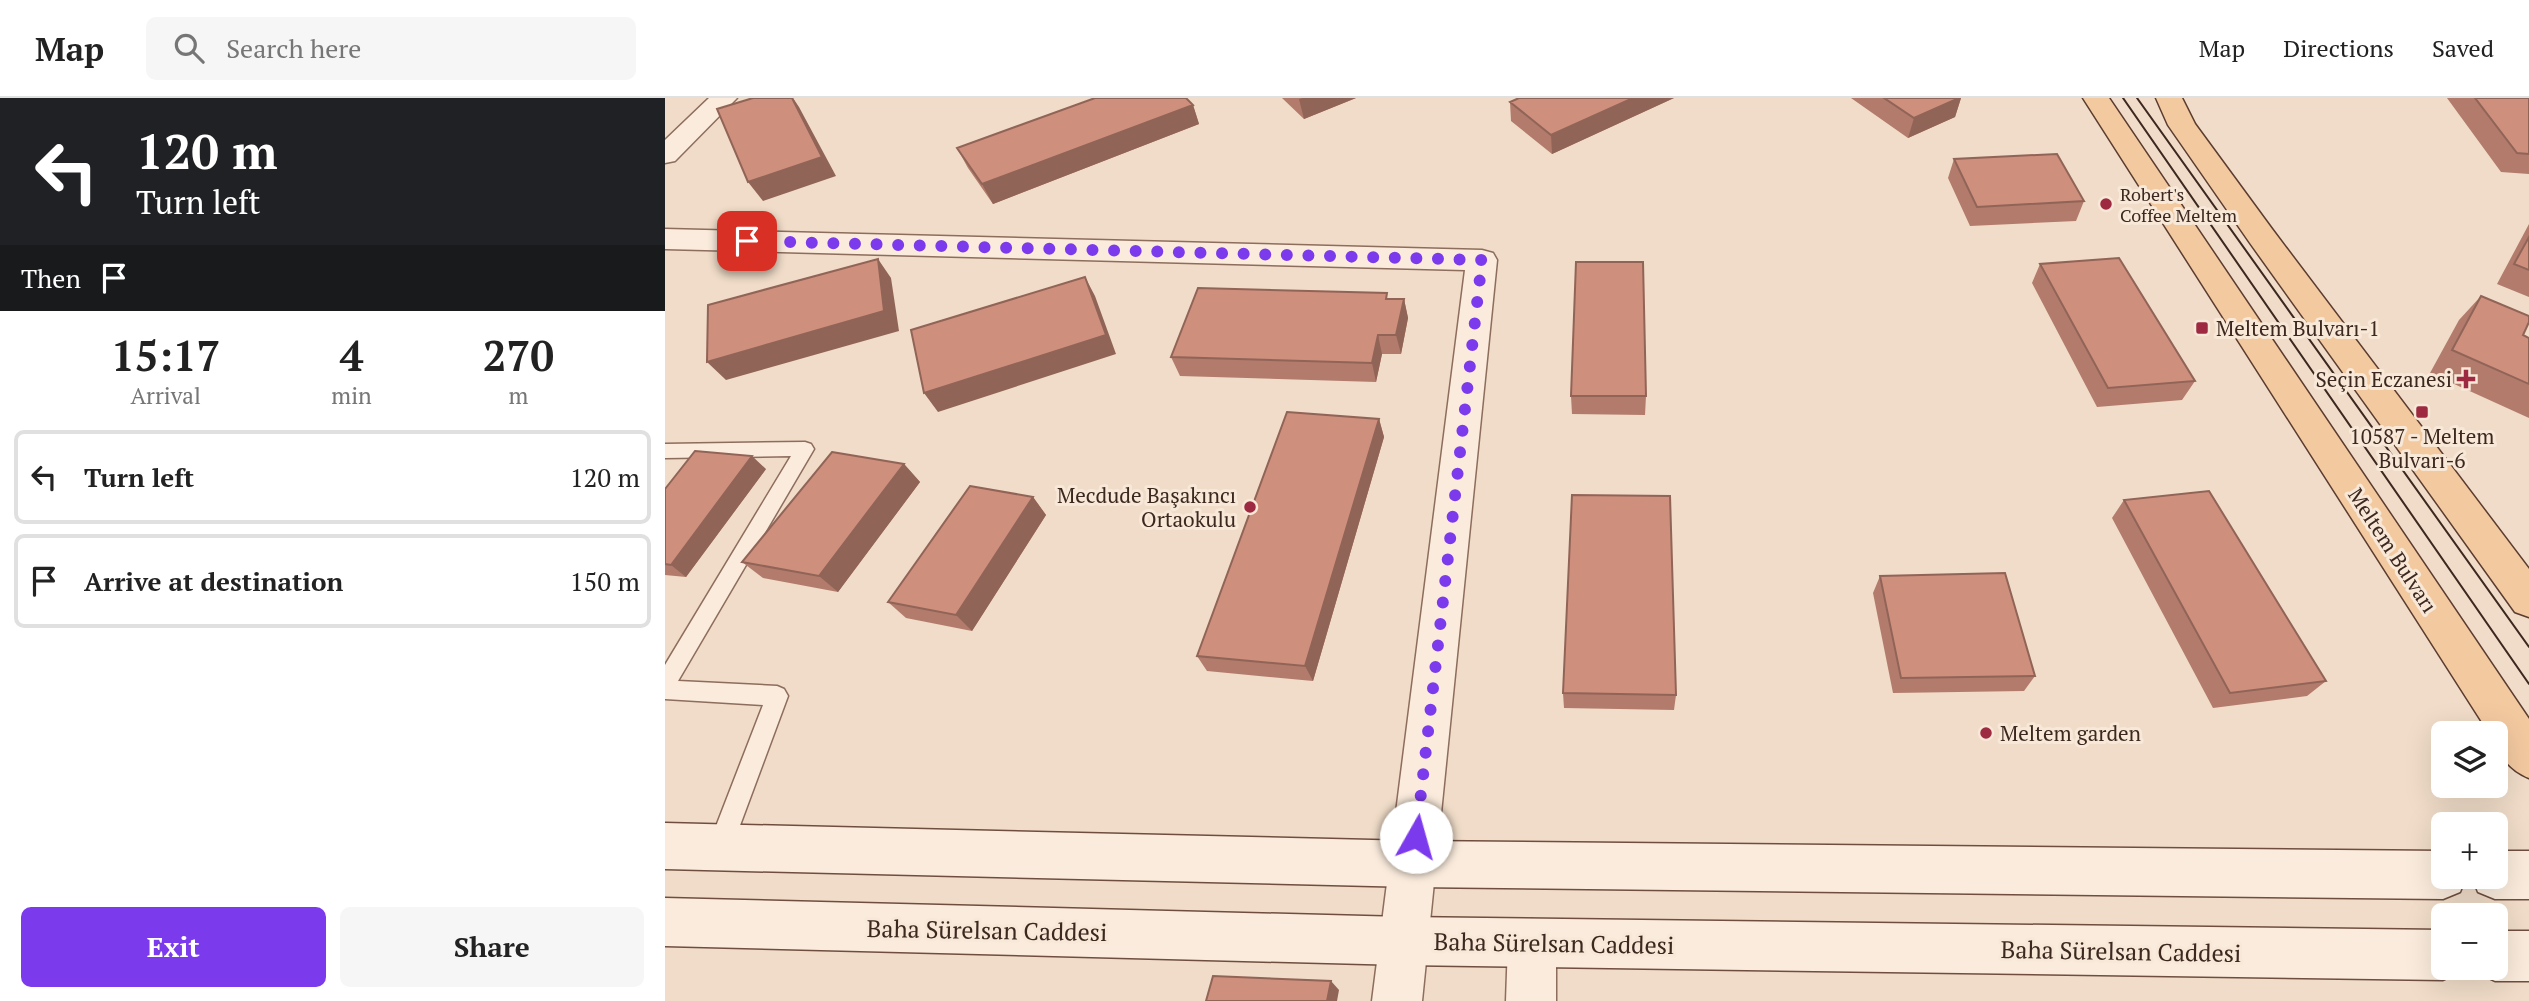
<!DOCTYPE html>
<meta charset="utf-8">
<style>
:root{--surface:#fff;--page:#f6f6f6;--text:#222;--muted:#767676;--line:#e0e0e0;--accent:#7c3aed}
body{margin:0;font-family:"PT Serif",serif;background:var(--page);color:var(--text);height:100vh;display:flex;flex-direction:column;font-size:26px;white-space:nowrap}
*{box-sizing:border-box;margin:0}
p{font-size:23px;color:var(--muted)}
.icon{flex:none;width:38px;height:38px;fill:none;stroke:currentColor;stroke-width:2;stroke-linecap:round;stroke-linejoin:round}
.map{position:relative;flex:1;overflow:hidden}
.panel{display:flex;flex-direction:column;background:var(--surface);width:665px}
.panel>*{flex:none}
.banner{background:#202124;color:#fff;overflow:hidden}
.controls{position:absolute;left:1766px;top:623px;display:grid;gap:14px}
.controls a{display:grid;place-items:center;width:77px;height:77px;border-radius:10px;background:var(--surface);box-shadow:0 7px 28px #0002;font-size:35px}
.pin{position:absolute;display:grid;place-items:center;width:60px;height:60px;color:#fff;margin:-30px;border-radius:14px;box-shadow:0 4px 10px #0006}
.me{position:absolute;width:77px;margin:-38px;rotate:7deg;stroke-linejoin:round;filter:drop-shadow(0 0 5px #0008)}
.turn{display:flex;align-items:center;gap:24px;height:147px;padding:0 21px;font-size:32px}
.turn .icon{width:91px;height:91px;stroke-width:2.5}
.turn b{display:block;font-size:49px;line-height:60px}
.then{display:flex;align-items:center;height:66px;padding:0 21px;background:#0003;gap:14px;font-size:26px}
.eta{display:flex;justify-content:space-evenly;align-items:center;height:119px;text-align:center}
.eta b{font-size:42px;font-weight:700;line-height:49px}
.cta{display:flex;gap:14px;margin-top:auto;padding:14px 21px}
.cta a{flex:1;height:80px;border-radius:10px;background:var(--accent);color:#fff;font-size:28px;font-weight:700;line-height:80px;text-align:center}
.cta a+a{background:var(--page);color:var(--text)}
ul{padding:0;list-style:none}
li{display:flex;align-items:center;gap:21px;height:94px;margin:0 14px 10px;padding:0 7px;border:4px solid var(--line);border-radius:10px}
li div{flex:1}
li b{display:block;font-size:26px}
li em{font-style:normal}
header{display:flex;align-items:center;gap:42px;box-sizing:border-box;height:98px;padding:0 35px;background:var(--surface);border-bottom:2px solid var(--line)}
header strong{font-size:33px}
nav{display:flex;gap:38px;margin-inline-start:auto;font-size:24px}
.search{width:490px;height:63px;background:var(--page);display:flex;align-items:center;gap:18px;box-sizing:border-box;padding:0 24px;border-radius:10px;color:var(--muted);font-size:26px}
main{display:flex;flex:1;min-height:0}
.map>svg:first-child{display:block}
.lines{fill:none;stroke-linecap:round;stroke-linejoin:round}
.service-casing{stroke:#8d6d5c;stroke-width:3}
.minor-casing{stroke:#8d6d5c;stroke-width:3}
.secondary-casing{stroke:#6f4e3f;stroke-width:3}
.primary-casing{stroke:#5b3c30;stroke-width:3}
.service{fill:#faebdc;fill-rule:evenodd}
.minor{fill:#faebdc;fill-rule:evenodd}
.secondary{fill:#faebdc;fill-rule:evenodd}
.primary{fill:#f3c9a0;fill-rule:evenodd}
.tram{stroke:#3d2820;stroke-width:2}
.wall{fill:#b27b6c}
.shaded-wall{fill:#916458}
.building{fill:#cf8f7d;stroke:#916458;stroke-width:2}
.route{stroke:#7c3aed;stroke-width:12;stroke-dasharray:0 21.6}
.poi-dot{fill:#9e2a41;stroke:#f7e8d8;stroke-width:2.5}
.labels{text-anchor:middle;dominant-baseline:central;stroke-width:6;stroke-linejoin:round;paint-order:stroke}
.far-poi-label{font-size:18px;fill:#3d2820;stroke:#f7e8d8;text-anchor:start}
.poi-label{font-size:21px;fill:#3d2820;stroke:#f7e8d8;text-anchor:start}
.street-label{font-size:21px;fill:#3d2820;stroke:#f7e8d8}
.near-street-label{font-size:24px;fill:#3d2820;stroke:#f7e8d8}
</style>
<header>
<strong>Map</strong>
<div class="search"><svg class="icon" aria-label="search" viewBox="0 0 24 24"><circle cx="10" cy="10" r="6"/><path d="M15 15l6 6"/></svg>Search here</div>
<nav><a>Map</a><a>Directions</a><a>Saved</a></nav>
</header>
<main>
<section class="panel">
<div class="banner">
<div class="turn"><svg class="icon" aria-label="left" viewBox="0 0 24 24"><path d="M17 20v-9H6M10 6l-5 5 5 5"/></svg><div><b>120 m</b>Turn left</div></div>
<div class="then">Then<svg class="icon" aria-label="arrive" viewBox="0 0 24 24"><path d="M6 21V4h12l-3 4 3 4H6"/></svg></div>
</div>
<div class="eta">
<div><b>15:17</b><p>Arrival</p></div>
<div><b>4</b><p>min</p></div>
<div><b>270</b><p>m</p></div>
</div>
<ul>
<li><svg class="icon" aria-label="left" viewBox="0 0 24 24"><path d="M17 20v-9H6M10 6l-5 5 5 5"/></svg><div><b>Turn left</b></div><em>120 m</em></li>
<li><svg class="icon" aria-label="arrive" viewBox="0 0 24 24"><path d="M6 21V4h12l-3 4 3 4H6"/></svg><div><b>Arrive at destination</b></div><em>150 m</em></li>
</ul>
<div class="cta"><a>Exit</a><a>Share</a></div>
</section>
<div class="map">
<svg width="1864" height="903" viewBox="0 0 1864 903">
<rect width="100%" height="100%" fill="#f0dcc8"/>
<g class="lines">
<!-- service casing -->
<g class="service-casing">
<path id="service" d="M140,344L146,346L149,351L13,583L112,588L119,591L123,598L67,749L63,757L55,760L47,757L43,749L98,607L0,601V567L126,358L0,360V346Z"/>
</g>
<!-- minor casing -->
<g class="minor-casing">
<path id="minor" d="M44,0H72L10,63L0,65V42Z
M0,131L817,152L828,155L832,162L757,903H707L800,172L0,151Z
M867,821L884,828L891,845V903H841L843,845L850,828Z"/>
</g>
<!-- secondary casing -->
<g class="secondary-casing">
<path id="secondary" d="M0,725L748,743L1778,753V779H1801L1795,794L1778,801L748,789L0,771Z
M1830,753H1864V801H1830L1813,794L1807,779H1830Z
M0,800L738,819L1778,832V870H1797L1795,874L1778,882L738,867L0,848Z
M1830,833H1864V883H1830L1813,875L1810,870H1830Z"/>
</g>
<!-- primary casing -->
<g class="primary-casing">
<path id="primary" d="M1418,0H1444L1864,621V680C1846,673 1830,656 1830,635H1824Z
M1491,0H1517L1530,26L1607,131L1864,471V519L1850,514L1585,145L1503,27Z"/>
</g>
<!-- service -->
<use href="#service" class="service"/>
<!-- minor -->
<use href="#minor" class="minor"/>
<!-- secondary -->
<use href="#secondary" class="secondary"/>
<!-- primary -->
<use href="#primary" class="primary"/>
<!-- tram -->
<path class="tram" d="M1458,0L1864,586
M1472,0L1864,549"/>
</g>
<!-- wall -->
<path class="wall" d="M617,0H691L639,21Z
M1009,0L887,56L846,23L845,4Z
M1186,0H1296L1290,19L1243,40Z
M1782,0H1864V76L1836,74Z
M528,7L534,26L328,106L303,70L292,50Z
M1289,61L1419,103L1411,123L1305,128L1283,80Z
M1864,126V199L1832,186Z
M1375,166L1530,283L1517,302L1432,309L1367,185Z
M1816,198L1858,237L1864,240V320L1765,275L1794,222Z
M723,201H739L743,220L736,256H717L711,284L515,278L506,259Z
M906,298H981L980,317L907,316Z
M714,321L719,339L648,583L542,573L532,558Z
M239,366L255,384L173,494L98,480L77,464Z
M101,371L21,479L0,477V391Z
M368,399L381,417L307,533L241,520L223,504Z
M1459,402L1661,583L1642,598L1548,610L1447,420Z
M1215,478L1370,578L1359,593L1228,595L1208,495Z
M898,595L1011,597L1009,612L899,610Z"/>
<!-- shaded-wall -->
<path class="shaded-wall" d="M127,0H128L134,9L171,78L98,103L83,84Z
M638,0H691L639,21L634,1Z
M968,0H1009L887,56L886,37Z
M1294,0H1296L1290,19L1243,40L1249,20Z
M528,7L534,26L328,106L317,86Z
M213,161L226,180L234,233L61,282L42,264Z
M420,179L430,198L451,256L273,314L259,295Z
M739,201L743,220L736,256L731,237Z
M713,237L717,256L711,284L707,265Z
M714,321L719,339L648,583L640,568Z
M87,358L101,371L21,479L6,467Z
M239,366L255,384L173,494L154,478Z
M368,399L381,417L307,533L291,517Z
M666,883L674,892L672,903H662Z"/>
<!-- building -->
<path class="building" d="M88,0H127L157,59L83,84L52,11Z
M430,0H521L528,7L317,86L292,50Z
M854,0H968L886,37L845,4Z
M1219,0H1294L1249,20Z
M1810,0H1864V56L1852,55Z
M1392,56L1419,103L1312,109L1289,61Z
M1864,139V172L1849,166Z
M1454,160L1530,283L1443,290L1375,166Z
M213,161L219,213L42,264L43,207Z
M911,164H978L981,298H906Z
M420,179L441,237L259,295L246,232Z
M533,190L722,195L721,201H739L731,237H713L707,265L506,259Z
M1816,198L1864,218V224L1858,237L1864,240V286L1787,252Z
M622,314L714,321L640,568L532,558Z
M30,353L87,358L6,467L0,466V391Z
M167,354L239,366L154,478L77,464Z
M305,388L368,399L291,517L223,504Z
M1544,393L1661,583L1565,595L1459,402Z
M907,397L1005,398L1011,597L898,595Z
M1340,475L1370,578L1236,580L1215,478Z
M548,878L666,883L662,903H541Z"/>
<g class="lines">
<!-- route -->
<path class="route" d="M82,143L817,162L751,739"/>
</g>
<!-- markers -->
<g class="poi-dot">
<circle cx="1441" cy="106" r="7"/>
<rect x="1530" y="223" width="14" height="14" rx="3.5"/>
<path d="M1797.5 270.5h7v7h7v7h-7v7h-7v-7h-7v-7h7z"/>
<rect x="1750" y="307" width="14" height="14" rx="3.5"/>
<circle cx="585" cy="409" r="7"/>
<circle cx="1321" cy="635" r="7"/>
</g>
<g class="labels">
<!-- far-poi labels -->
<g class="far-poi-label">
<text x="1455" y="96">Robert's<tspan x="1455" dy="21">Coffee Meltem</tspan></text>
</g>
<!-- poi labels -->
<g class="poi-label">
<text x="1551" y="230">Meltem Bulvarı-1</text>
<text x="1787" y="281" text-anchor="end">Seçin Eczanesi</text>
<text x="1757" y="338" text-anchor="middle">10587 - Meltem<tspan x="1757" dy="24">Bulvarı-6</tspan></text>
<text x="571" y="397" text-anchor="end">Mecdude Başakıncı<tspan x="571" dy="24">Ortaokulu</tspan></text>
<text x="1335" y="635">Meltem garden</text>
</g>
<!-- street labels -->
<g class="street-label">
<text transform="translate(1728 452) rotate(57)">Meltem Bulvarı</text>
</g>
<!-- near-street labels -->
<g class="near-street-label">
<text transform="translate(322 832) rotate(1)">Baha Sürelsan Caddesi</text>
<text transform="translate(889 845) rotate(1)">Baha Sürelsan Caddesi</text>
<text transform="translate(1456 853) rotate(1)">Baha Sürelsan Caddesi</text>
</g>
</g>
</svg>
<div class="controls">
<a><svg class="icon" aria-label="layers" viewBox="0 0 24 24"><path d="M12 4l9 5-9 5-9-5zM3 14l9 5 9-5"/></svg></a>
<a>+</a>
<a>−</a>
</div>
<div class="pin" style="left:82px;top:143px;background:#d93025"><svg class="icon" aria-label="arrive" viewBox="0 0 24 24"><path d="M6 21V4h12l-3 4 3 4H6"/></svg></div>
<svg class="me" style="left:751px;top:739px" viewBox="-20 -20 40 40"><circle r="19" fill="#fff"/><path d="M0-13L10 11 0 6-10 11z" fill="#7c3aed"/></svg>
</div>
</main>
